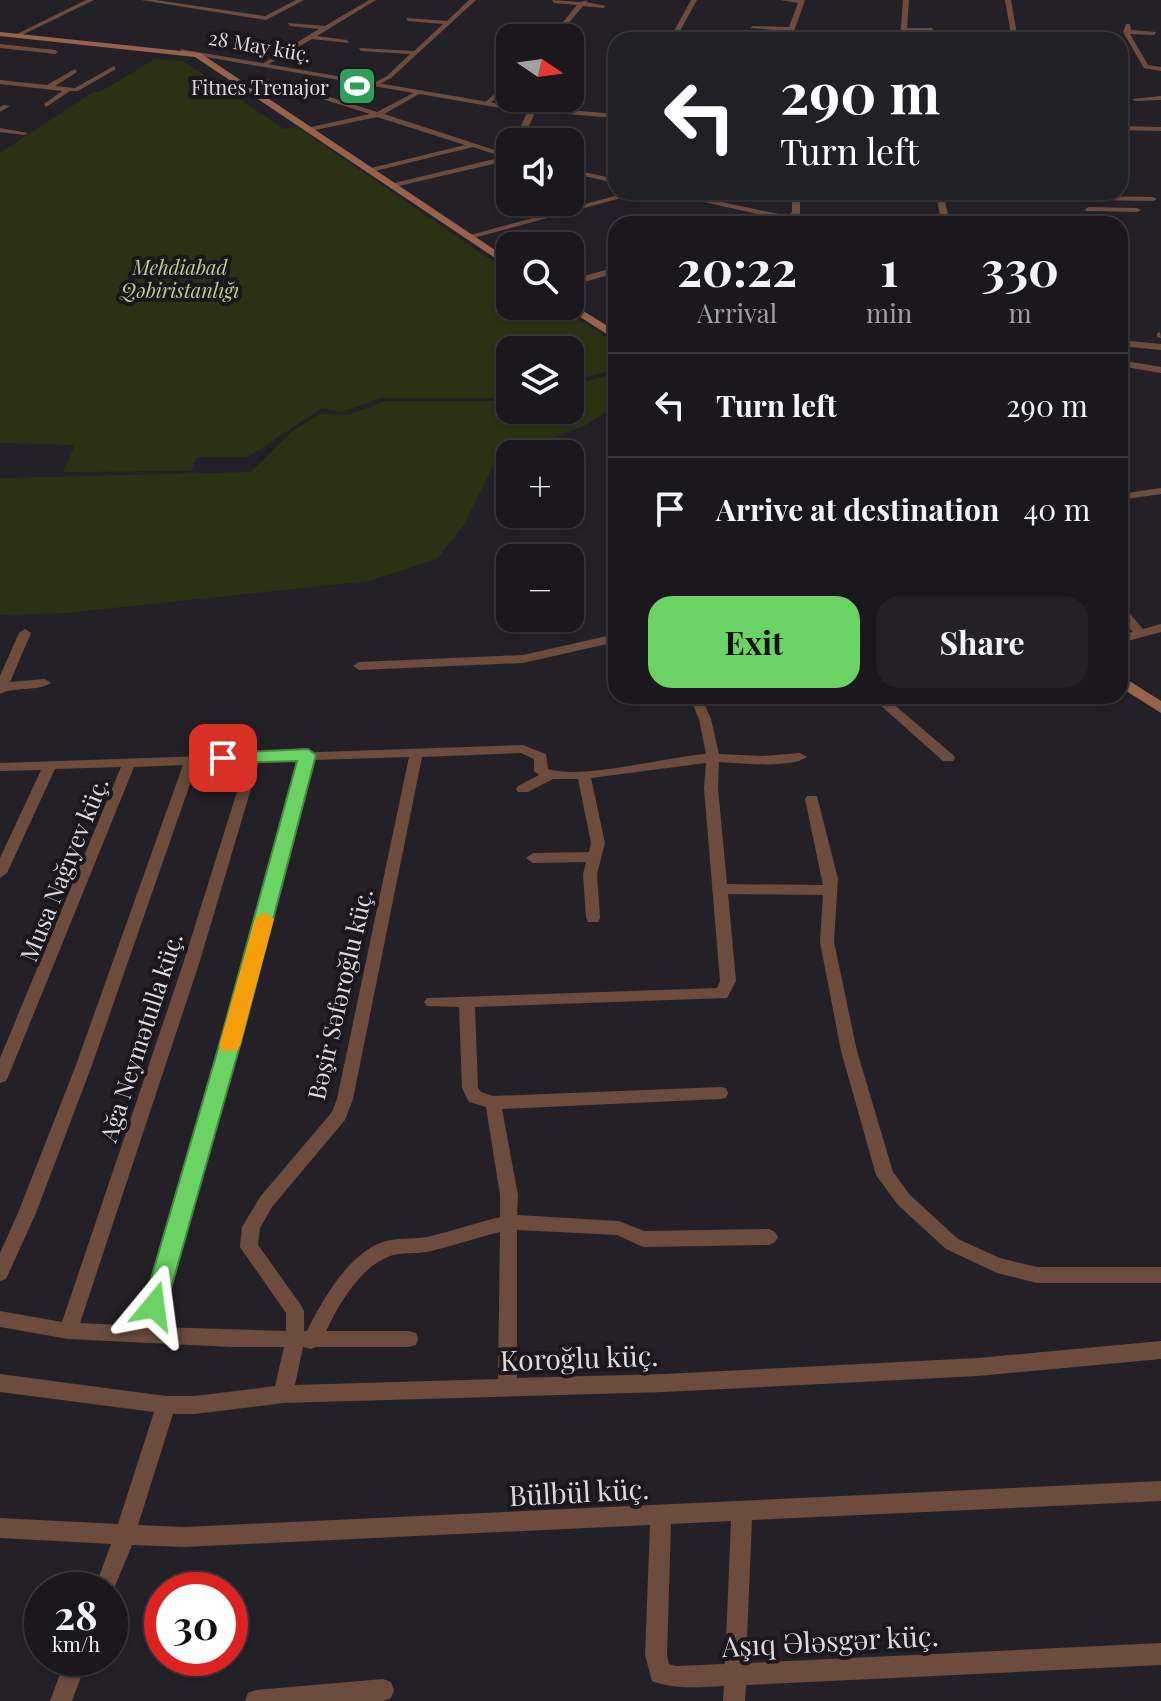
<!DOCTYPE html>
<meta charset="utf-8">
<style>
:root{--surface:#1b181d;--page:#242126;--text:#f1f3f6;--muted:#a0a0a4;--line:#39373b;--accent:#6ad364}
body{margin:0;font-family:"Playfair Display",serif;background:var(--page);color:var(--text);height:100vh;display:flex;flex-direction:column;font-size:30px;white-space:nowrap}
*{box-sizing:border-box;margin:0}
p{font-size:26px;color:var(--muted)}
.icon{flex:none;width:44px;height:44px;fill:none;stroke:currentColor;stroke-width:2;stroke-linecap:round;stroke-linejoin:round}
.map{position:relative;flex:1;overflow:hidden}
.drawer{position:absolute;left:608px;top:216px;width:520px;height:488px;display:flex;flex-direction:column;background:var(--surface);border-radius:24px;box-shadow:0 2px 6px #0004,0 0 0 2px var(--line)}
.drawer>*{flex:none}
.top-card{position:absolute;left:608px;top:32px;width:520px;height:168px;border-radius:24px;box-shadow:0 2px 6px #0004,0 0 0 2px var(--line);background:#202124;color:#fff;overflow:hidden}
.needle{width:52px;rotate:103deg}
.buttons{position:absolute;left:496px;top:24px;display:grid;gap:16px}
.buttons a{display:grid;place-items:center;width:88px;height:88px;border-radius:16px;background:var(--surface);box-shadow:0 2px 6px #0004,0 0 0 2px var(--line);font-size:40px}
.speed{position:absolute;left:24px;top:1572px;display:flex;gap:16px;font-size:40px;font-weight:700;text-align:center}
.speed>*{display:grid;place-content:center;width:104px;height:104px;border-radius:50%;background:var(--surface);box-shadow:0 2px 6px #0004,0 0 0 2px var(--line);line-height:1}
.speed small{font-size:20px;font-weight:400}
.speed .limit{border:12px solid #d22;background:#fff;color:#111}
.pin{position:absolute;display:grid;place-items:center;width:68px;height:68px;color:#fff;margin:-34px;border-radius:16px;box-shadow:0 4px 12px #0006}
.me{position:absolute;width:88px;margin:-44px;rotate:16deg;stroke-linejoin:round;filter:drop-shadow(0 0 6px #0008)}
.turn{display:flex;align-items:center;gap:28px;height:168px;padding:0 40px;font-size:36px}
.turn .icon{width:104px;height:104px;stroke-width:2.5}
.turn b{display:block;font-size:56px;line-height:68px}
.eta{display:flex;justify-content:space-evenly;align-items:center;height:136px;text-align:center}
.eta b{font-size:48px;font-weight:700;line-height:56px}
.primary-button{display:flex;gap:16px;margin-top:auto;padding:16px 40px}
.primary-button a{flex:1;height:92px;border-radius:24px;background:var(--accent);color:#111;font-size:32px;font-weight:700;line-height:92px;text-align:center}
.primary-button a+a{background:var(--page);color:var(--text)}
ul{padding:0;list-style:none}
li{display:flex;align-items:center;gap:24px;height:104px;padding:0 40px;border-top:2px solid var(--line)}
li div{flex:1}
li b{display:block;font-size:30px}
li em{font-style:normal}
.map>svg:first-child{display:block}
.green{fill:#2a3213}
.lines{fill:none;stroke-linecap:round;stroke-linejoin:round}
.minor{fill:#6d4c3d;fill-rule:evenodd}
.tertiary{fill:#6d4c3d;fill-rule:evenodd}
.secondary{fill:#98634a;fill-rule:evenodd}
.route{fill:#6ad364;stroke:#458941;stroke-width:2}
.slow{fill:#f59e0b}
.labels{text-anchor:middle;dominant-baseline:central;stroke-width:8;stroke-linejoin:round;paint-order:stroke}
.far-street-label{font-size:20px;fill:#dcd9de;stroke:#1a171d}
.far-poi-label{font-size:20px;fill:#dcd9de;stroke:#1a171d;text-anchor:end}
.far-park-label{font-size:20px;font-style:italic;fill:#bacc8f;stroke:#1a171d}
.street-label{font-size:24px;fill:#dcd9de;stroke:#1a171d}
.near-street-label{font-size:28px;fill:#dcd9de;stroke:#1a171d}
</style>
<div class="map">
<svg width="1161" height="1701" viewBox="0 0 1161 1701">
<rect width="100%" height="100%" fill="#242027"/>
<!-- green -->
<path class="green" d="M155,59L183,61L284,129L297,127L510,273V306H559L616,344V369L577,380L570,376V350H510L509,398H381L342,412L322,408L248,457H197L191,471L63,472L75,445L0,443V153L93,92H100Z
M616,374V406L584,426L510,454L493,466L463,526L437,559L369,581L66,613L0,615V478L251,472L293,431L320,414L348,415L386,401H510V410H570V380L576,383Z"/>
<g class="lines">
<!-- minor -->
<path class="minor" d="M86,0H94L20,36L15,35Z
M141,0H156L265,16L296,0H304L266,20Z
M369,0H376L317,36L347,40L349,43L312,39L267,65L262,64L319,29L290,26L288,23L325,26Z
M469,0H476L391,78L378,85H374V83L387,76L410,54L361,51L359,48L414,51L443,24L408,21L406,18L447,21Z
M552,0L580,2L588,0L586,2L606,6L603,8L583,6L556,38H550L577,5L554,3Z
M691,0H697L675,40H669Z
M780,0H805L791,40H785L788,31L750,28L753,26L789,27L798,3Z
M903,0H909L907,28H932L934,31L907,32L906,40H900Z
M1005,0H1011L1018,40H1012Z
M1126,24H1130L1131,30L1156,32L1154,35L1130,34L1148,65L1161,67V71L1144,68L1123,32Z
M0,44L55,50L58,52L55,54L0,48Z
M114,66L116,69L78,91H70L46,107L44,104L62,91L0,84V80L47,85L75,69L77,72L55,86L75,88Z
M265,79L298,87L377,112L417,91H421V93L384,114L510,155V160L390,188V184L503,157L473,147L367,173V169L465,145L377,117L306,132V128L370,114L294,90L265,83L240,86L237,84Z
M510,81V87L488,105H484V103Z
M1161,96V100L1135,101L1132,99Z
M4,105L10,106L0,112V107Z
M532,109L536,111L521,142H513L528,111Z
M0,128L28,133L24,135L0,132Z
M570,169L616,179V183L570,173Z
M630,192H643L470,239L463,237Z
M660,192H675L788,216L792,212V192H800V213L796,218L817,224L792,222L783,224L784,220Z
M935,192H943L950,224H942Z
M1085,196L1153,197L1157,199L1153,201L1082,200L1081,198Z
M1089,207L1137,208L1141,210L1137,212L1086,211L1085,209Z
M1052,214L1092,215L1096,217L1092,219L1049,218L1048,216Z
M616,267V273L570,286V280Z
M1160,332L1161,338L1157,337V333Z
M1120,340L1161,344V350L1120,346Z
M1120,360L1161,367V373L1120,366Z
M1161,488V494L1120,500V494Z
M1120,605L1124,607L1143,629L1161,624V632L1120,643V635L1133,632L1120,617Z
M25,629L31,633L10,682L45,679L51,683C37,692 15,686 0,694V676L19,633Z
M616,634V642L523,663L359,670L353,666L359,662L523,655Z
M689,696H701L711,719L719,754L763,756L800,753L807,757C790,769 741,763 719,762L718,788L727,884L823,885L805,799L807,796H817L838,879L834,942L857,1051L893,1172L910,1195L958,1239L1000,1258L1037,1267H1161V1283H1037L997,1273L946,1249L898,1205L876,1175L841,1051L820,942L823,895L728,894L736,981L727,998L475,1007L478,1088L481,1092L493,1096L720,1087L726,1088L728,1093L726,1098L720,1099L502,1109L518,1195L517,1215L619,1221L644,1231L769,1229L775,1232L778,1237L775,1242L769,1245L643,1247L617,1235L517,1230V1378L664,1374L978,1358L1161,1341V1359L978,1376L664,1392L283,1403L195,1414H173L138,1525L184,1527L1161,1481V1501L752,1520L746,1663L1161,1643V1665L746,1685L745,1701H723L724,1686C699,1687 676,1690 652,1681L645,1655L650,1525L184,1547L132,1545L110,1598V1590H94L111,1544L0,1538V1518L118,1524L154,1412L0,1392V1374L166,1396H195L275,1386L284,1347H231L68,1339L0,1327V1311L62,1322L183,964L246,763L197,764L92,1065L36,1213L6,1279L0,1281V1253L18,1213L76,1065L183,765L134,767L8,1077L6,1081L0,1083V1058L121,767L55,769L7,873L0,878V858L41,770L0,771V763L523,745L546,754L548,769C583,780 665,757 706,754L699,719ZM521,753L534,759V771L539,775L518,786L516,789L518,792H528L553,779H578L591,843L589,852L533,853L526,858L533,863L586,862L583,874L586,918L588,922H598L600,918L597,874L605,843L591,778L706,763L704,788L720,981L717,988L427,998L424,1002L427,1006L459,1007L462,1088L469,1102L486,1107L500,1195V1217C476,1223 452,1231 427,1237C415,1239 402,1238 390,1240C351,1248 323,1299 307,1331H304V1311L301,1305L258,1245L260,1228L272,1207L345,1120L353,1099L422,757ZM409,757L337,1099L332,1112L260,1197L242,1227L240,1247L286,1313V1331L158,1327L239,1042L313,760ZM300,761L223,1042L139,1326L80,1323L199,964L259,762ZM500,1232L498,1379L295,1385L303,1347L311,1349L316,1347H409L416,1345L418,1339L416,1333L409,1331H326C339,1304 360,1267 390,1256C402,1252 416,1254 427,1252C452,1246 476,1238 500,1232ZM731,1521L725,1664L676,1666L669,1664L667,1655L671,1524Z
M870,696H884L953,755L955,758L953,761H943Z
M66,1658H88L72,1701H50Z
M383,1679L391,1682L394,1690L391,1698L383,1701H245L248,1693L256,1690Z"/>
<!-- tertiary -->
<path class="tertiary" d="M180,49L506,105L616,114V118L506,109L183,53Z
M1120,126L1161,127V131L1120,130Z"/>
<!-- secondary -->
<path class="secondary" d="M0,32L200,53L510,260V268L195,57L0,36Z
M570,303L616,331V340L566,308L564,306H570Z
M1120,675L1161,701V713L1120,687Z"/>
</g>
<!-- route -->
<path class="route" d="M308,749L316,755L241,1042L166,1306L163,1313L154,1317L146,1313L143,1306L220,1042L297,761L223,763L215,758L223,753Z"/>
<!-- slow -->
<path class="slow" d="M264,912L274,919L240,1046L237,1051H222L219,1046L255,919Z"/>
<!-- icons -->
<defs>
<g id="stadium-square" transform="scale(2)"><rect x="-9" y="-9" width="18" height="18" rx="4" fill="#2e9e5b" stroke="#1a171d"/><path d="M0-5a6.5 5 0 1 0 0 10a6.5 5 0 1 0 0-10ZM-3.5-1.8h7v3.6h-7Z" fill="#fff"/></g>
</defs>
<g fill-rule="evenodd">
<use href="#stadium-square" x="357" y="86"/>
</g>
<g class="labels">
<!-- far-street labels -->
<g class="far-street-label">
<text transform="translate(260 45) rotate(10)">28 May küç.</text>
</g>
<!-- far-poi labels -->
<g class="far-poi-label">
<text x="329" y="86">Fitnes Trenajor</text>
</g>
<!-- far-park labels -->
<g class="far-park-label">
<text x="180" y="266">Mehdiabad<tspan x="180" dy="23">Qəbiristanlığı</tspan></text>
</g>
<!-- street labels -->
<g class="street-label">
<text transform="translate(63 869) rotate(-68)">Musa Nağıyev küç.</text>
<text transform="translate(339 994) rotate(-77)">Bəşir Səfəroğlu küç.</text>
<text transform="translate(140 1037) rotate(-72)">Ağa Neymətulla küç.</text>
</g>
<!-- near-street labels -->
<g class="near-street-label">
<text transform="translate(579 1357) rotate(-2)">Koroğlu küç.</text>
<text transform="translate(579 1491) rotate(-3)">Bülbül küç.</text>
<text transform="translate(830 1640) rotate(-3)">Aşıq Ələsgər küç.</text>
</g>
</g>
</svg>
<div class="buttons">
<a><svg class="needle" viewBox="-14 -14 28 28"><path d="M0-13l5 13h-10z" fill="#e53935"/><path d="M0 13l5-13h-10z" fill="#a0a0a4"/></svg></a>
<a><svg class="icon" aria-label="sound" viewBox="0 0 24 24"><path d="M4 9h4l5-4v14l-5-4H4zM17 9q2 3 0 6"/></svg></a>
<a><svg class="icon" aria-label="search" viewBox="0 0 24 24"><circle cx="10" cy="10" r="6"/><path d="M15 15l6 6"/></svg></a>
<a><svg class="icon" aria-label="layers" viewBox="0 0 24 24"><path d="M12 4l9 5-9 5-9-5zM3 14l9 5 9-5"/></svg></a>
<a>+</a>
<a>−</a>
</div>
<div class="speed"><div>28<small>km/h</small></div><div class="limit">30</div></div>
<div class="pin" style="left:223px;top:758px;background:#d93025"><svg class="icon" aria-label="arrive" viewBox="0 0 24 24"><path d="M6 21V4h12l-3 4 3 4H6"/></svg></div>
<svg class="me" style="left:154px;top:1306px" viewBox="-20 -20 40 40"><path d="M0-17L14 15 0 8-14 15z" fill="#6ad364" stroke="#fff" stroke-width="4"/></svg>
<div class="top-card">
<div class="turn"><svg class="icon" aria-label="left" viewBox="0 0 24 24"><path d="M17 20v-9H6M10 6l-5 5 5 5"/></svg><div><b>290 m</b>Turn left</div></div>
</div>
<section class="drawer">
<div class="eta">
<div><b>20:22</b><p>Arrival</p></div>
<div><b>1</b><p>min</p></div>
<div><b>330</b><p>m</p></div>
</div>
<ul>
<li><svg class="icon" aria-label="left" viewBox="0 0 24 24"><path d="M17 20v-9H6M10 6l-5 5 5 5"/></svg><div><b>Turn left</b></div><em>290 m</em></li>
<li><svg class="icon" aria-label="arrive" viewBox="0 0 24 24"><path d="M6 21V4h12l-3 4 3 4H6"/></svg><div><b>Arrive at destination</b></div><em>40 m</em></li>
</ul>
<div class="primary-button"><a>Exit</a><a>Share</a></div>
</section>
</div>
